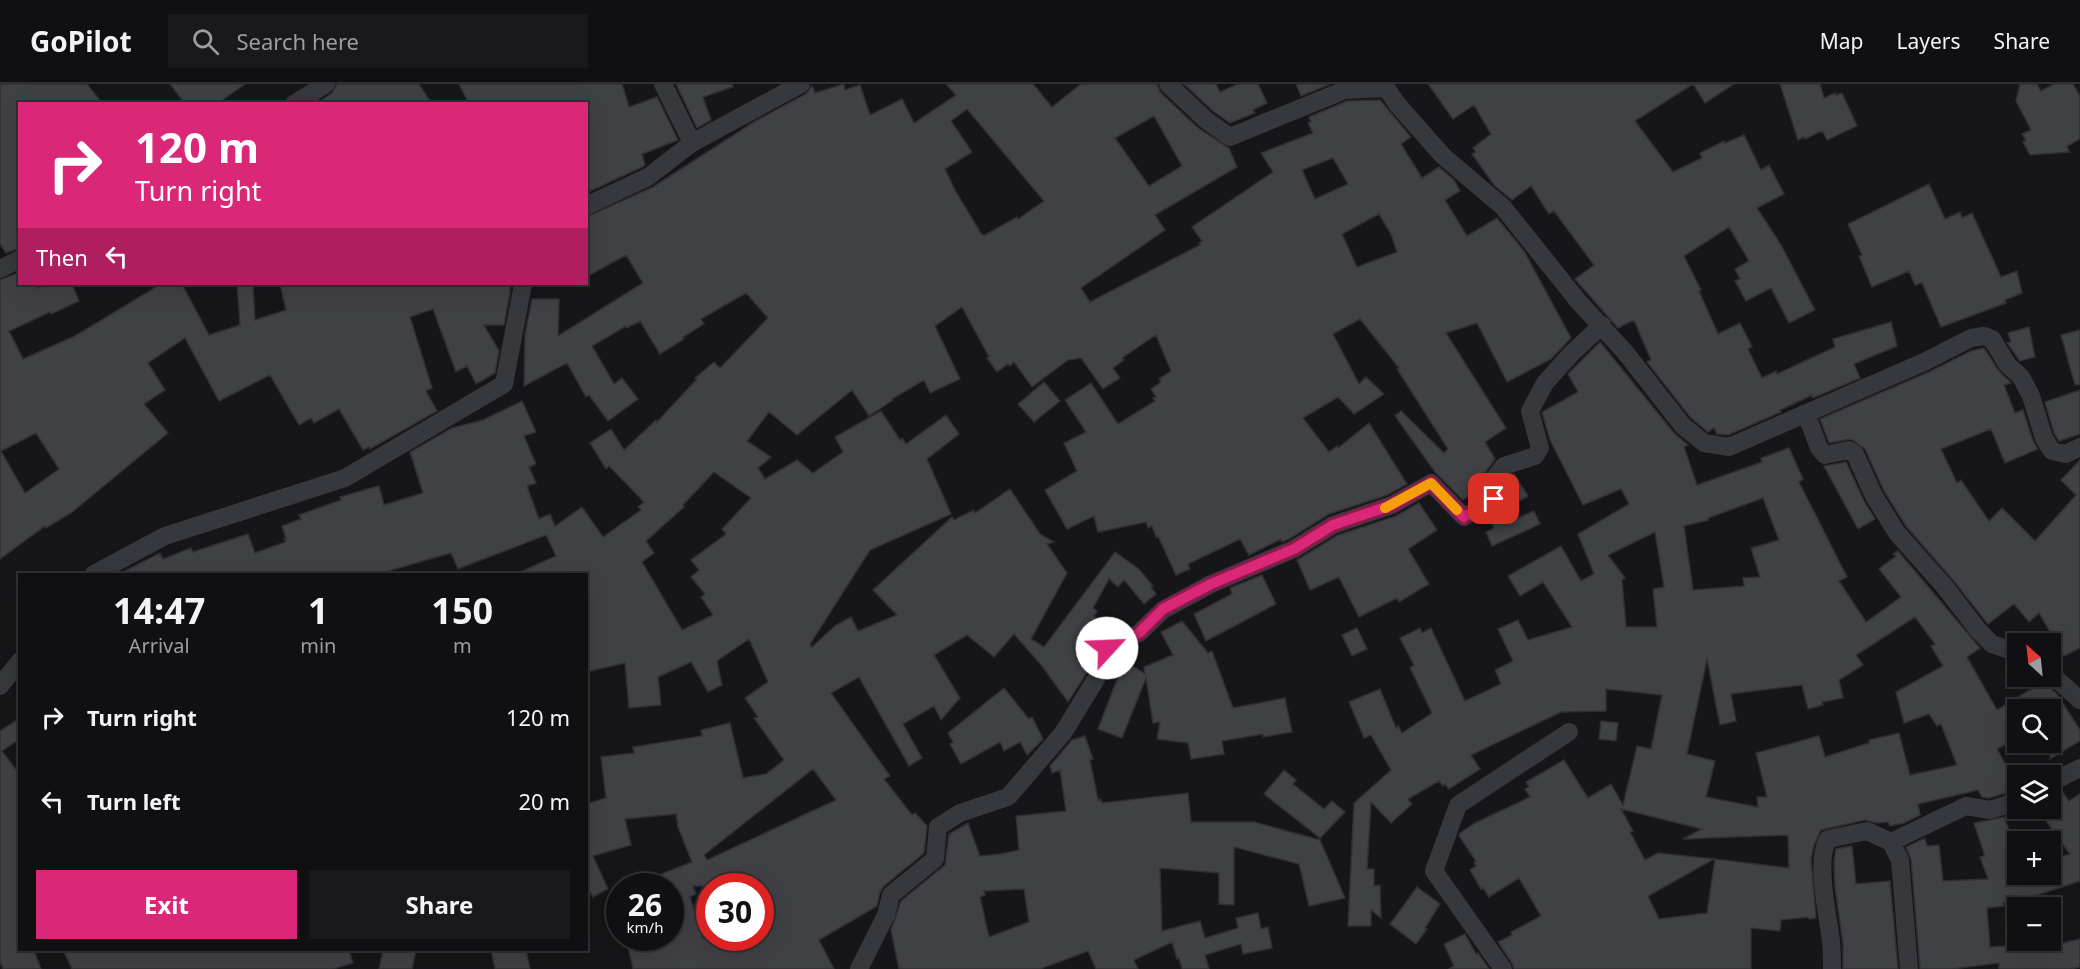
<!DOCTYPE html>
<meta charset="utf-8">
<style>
:root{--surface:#101012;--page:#19191b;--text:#f1f3f6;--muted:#9c9d9f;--line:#303032;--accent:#db2777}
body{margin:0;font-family:"Noto Sans",sans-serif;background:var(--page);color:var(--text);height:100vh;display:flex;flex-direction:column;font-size:22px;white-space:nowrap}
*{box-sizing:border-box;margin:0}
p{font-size:20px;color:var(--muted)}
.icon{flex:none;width:33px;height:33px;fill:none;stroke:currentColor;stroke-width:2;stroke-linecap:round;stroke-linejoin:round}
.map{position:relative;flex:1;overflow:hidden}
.details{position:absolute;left:18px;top:489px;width:570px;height:378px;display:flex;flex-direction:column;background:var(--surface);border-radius:0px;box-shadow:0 6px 24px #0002,0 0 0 2px var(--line)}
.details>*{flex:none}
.hud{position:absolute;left:18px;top:18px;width:570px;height:183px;border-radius:0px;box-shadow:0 6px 24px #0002,0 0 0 2px var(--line);background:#db2777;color:#fff;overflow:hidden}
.needle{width:39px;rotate:333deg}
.controls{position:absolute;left:2007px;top:549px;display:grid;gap:12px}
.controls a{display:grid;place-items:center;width:54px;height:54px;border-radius:0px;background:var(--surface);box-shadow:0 6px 24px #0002,0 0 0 2px var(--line);font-size:30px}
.speed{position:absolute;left:606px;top:789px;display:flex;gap:12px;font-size:30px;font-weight:700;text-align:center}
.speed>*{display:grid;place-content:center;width:78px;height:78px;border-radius:50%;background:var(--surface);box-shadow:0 6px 24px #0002,0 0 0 2px var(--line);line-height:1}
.speed small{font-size:15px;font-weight:400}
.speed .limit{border:9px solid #d22;background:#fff;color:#111}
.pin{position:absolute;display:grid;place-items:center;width:51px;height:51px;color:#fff;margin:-26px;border-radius:12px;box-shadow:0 3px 9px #0006}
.me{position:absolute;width:66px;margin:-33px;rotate:65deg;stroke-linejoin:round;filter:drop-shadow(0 0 4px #0008)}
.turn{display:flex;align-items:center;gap:21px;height:126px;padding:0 18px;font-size:27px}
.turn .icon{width:78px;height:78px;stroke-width:2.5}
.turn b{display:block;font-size:42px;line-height:51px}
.then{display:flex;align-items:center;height:57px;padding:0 18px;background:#0003;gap:12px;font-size:22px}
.eta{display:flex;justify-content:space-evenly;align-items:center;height:102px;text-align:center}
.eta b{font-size:36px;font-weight:700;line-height:42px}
.button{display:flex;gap:12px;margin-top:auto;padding:12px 18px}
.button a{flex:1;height:69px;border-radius:0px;background:var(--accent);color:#fff;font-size:24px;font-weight:700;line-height:69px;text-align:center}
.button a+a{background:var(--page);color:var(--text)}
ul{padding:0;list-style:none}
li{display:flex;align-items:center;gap:18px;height:84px;padding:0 18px}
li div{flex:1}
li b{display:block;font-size:22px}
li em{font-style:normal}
header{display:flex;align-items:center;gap:36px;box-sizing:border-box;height:84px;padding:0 30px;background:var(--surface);border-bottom:2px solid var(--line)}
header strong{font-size:28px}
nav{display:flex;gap:33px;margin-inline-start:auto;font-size:21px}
.search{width:420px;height:54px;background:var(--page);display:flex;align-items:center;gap:15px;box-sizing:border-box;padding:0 21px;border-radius:0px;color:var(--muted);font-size:22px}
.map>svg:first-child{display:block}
.building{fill:#404145;stroke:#303034;stroke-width:1.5;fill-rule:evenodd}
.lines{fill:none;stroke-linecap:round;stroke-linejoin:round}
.minor{stroke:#37383d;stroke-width:18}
.route-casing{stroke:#8e194d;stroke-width:15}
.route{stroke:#db2777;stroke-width:10}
.slow{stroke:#f59e0b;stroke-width:10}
</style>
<header>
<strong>GoPilot</strong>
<div class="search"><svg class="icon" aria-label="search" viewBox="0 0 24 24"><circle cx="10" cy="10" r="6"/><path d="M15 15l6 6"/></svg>Search here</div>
<nav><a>Map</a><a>Layers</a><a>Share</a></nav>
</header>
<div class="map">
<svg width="2080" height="885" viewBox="0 0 2080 885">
<rect width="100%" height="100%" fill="#161618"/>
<!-- building -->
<path class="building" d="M0,0H87L103,20H20V164L6,169L0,160Z
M170,0H245L217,20H185Z
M337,0H419L432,20H316L332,9Z
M459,0H622L629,23L657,13L678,56L642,70L645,81L642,83L586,109V20H469Z
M676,0H732L733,3L703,13L711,36L697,44Z
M844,0L845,6L860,1L870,31L902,15L914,39L956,11L946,0H1033L1052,23L1081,0H1157L1160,8L1198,44L1229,64L1237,83L1155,131L1165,146L1081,204L1090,218L1200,161L1199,159L1202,157L1192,143L1273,88L1261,69L1313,49L1308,39L1311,38L1309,33L1347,17L1380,16L1411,53L1401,60L1422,94L1439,83L1454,96L1460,107L1445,116L1467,152L1497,134L1524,167L1571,254L1551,275L1507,298L1477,239L1446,249L1506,344L1485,358L1495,375L1478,399L1480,410L1479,411L1477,406L1463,416L1435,388L1395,332L1401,327L1444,369L1448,365L1397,285L1399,284L1360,235L1333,250L1359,300L1366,293L1384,310L1354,330L1338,313L1303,334L1329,368L1337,362L1338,364L1369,339L1407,400L1387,411L1329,430L1289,455L1282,458L1281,455L1249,471L1240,455L1188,480L1190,485L1176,491L1158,452L1156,453L1152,442L1148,444L1146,438L1098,448L1094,432L1067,445L1045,406L1077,387L1064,359L1086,348L1065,316L1091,299L1118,340L1155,317L1153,314L1156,313L1151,305L1161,298L1159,295L1171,287L1156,251L1122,274L1124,276L1113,284L1120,294L1103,305L1081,274L1068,276L1032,303L1014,278L1010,282L1008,280L997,288L987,274L989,273L962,223L935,242L960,295L930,309L924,296L892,315L893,316L869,332L852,306L797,351L769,328L747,357L771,373L758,384L765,395L797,376L813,389L843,368L835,353L881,327L900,356L902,354L906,360L946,331L959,350L927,375L951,430L870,466L810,560L812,563L836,541L851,533L858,547L897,531L873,506L952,433L954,436L974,426L975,429L1010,405L1040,450L1054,458L1047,460L1067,489L1031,555L1044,563L1115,468L1139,485L1153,502L1151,503L1156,510L1144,520L1124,496L1118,503L1109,495L1093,524L1097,527L1094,532L1113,545L1108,551L1098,557L1086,590L1068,618L1042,582L1014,550L994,573L967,551L934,571L960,614L941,636L934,622L903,640L922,674L909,682L859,593L831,609L890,692L884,695L912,731L915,729L927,742L924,769L884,802L880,808L877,822L819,856L834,885H633L626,854H670V802H631L692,778L678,743L676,730L625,735L631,761L593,772L608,805L593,813L586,800V720L606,714L601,673L634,669L633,663L702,652L701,646L730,639L743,694L766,690L784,676L754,634L758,633L745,614L768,598L749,555L717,577L722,601L708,608L691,578L658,593L661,621L629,624L625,579L586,588V490H516L556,472L546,451L458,485L451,469L378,490H119L160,469L163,475L191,464L193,468L248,450L255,469L285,458L284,455H286L282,442L301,435L299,431L341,416L340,413L379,402L384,421L423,409L410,368L452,344L483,336L522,317L536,348L524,352L536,380L529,383L536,399L527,402L539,435L550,430L555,442L582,423L603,453L641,426L638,423L644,418L609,382L606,385L590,359L611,345L624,366L656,336L657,338L697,295L695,294L714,278L720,284L768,234L746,209L701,235L704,240L683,253L684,255L660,270L640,237L627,244L626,242L592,262L614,300L622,294L638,315L608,337L589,311L586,313L567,279L524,302L525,251L532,215H559L558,252L643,199L626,171L586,193V133L653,103L757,36L806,10L812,2L815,9ZM967,25L1044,117L1018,135L1017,133L985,151H982L956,108L945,85L972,68L951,37ZM1154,32L1182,82L1149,102L1115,54ZM1333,74L1348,100L1315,115L1302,86ZM1379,130L1391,150L1397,168L1357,183L1342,150ZM714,388L751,414L722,445L726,450L691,476L699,486L691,493L705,510L701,513L713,531L682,546L642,478L654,469L646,457L684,423L683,421ZM813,685L836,716L707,776L704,771ZM693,802H760V854H703L690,813L696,810Z
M1184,0H1216L1220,8L1238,0H1258L1267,19L1253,26L1255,29L1230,39L1213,27Z
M1296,0H1330L1301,12Z
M1428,0H1734L1705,19L1693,0L1635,37L1673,88L1702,74L1700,69L1724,57L1725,59L1744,51L1761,86L1769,81L1784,110L1757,124L1781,161L1815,226L1789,239L1771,204L1746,217L1735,197L1740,195L1735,185L1749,177L1729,143L1684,172L1701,206L1699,207L1718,250L1740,239L1752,263L1748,265L1762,294L1776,287L1777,290L1835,263L1833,255L1891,238L1897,262L1854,280L1860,294L1813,314L1812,311L1780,326L1781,328L1728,351L1717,350L1714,344L1708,348L1691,334L1647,278L1651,276L1634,236L1618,244L1575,195L1594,181L1554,127L1549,130L1531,102L1512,116L1494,101L1472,70L1476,68L1473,64L1491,50L1474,21L1453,35Z
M1780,0H1820L1824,14L1835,9L1836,11L1842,9L1857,42L1827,56L1823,48H1819L1805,55L1804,53L1798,56Z
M2020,0H2037L2041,7L2054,0H2073L2080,12V55L2067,62L2069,68L2030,71L2023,58L2026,56L2022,50L2031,46L2016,17Z
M1929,100L1945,135L1960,128L1962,134L1972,129L2001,193L2017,187L2022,209L2005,216L2006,219L1941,243L1922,199L1915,201L1909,187L1872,203L1859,172L1862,171L1848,140Z
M20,188V200H35L37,204L48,200H72L79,217L51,230L50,228L9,247L23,275L75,252L161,200H182L209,251L240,241L237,200H253L255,236L286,226L280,200H510V209L504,241H484L499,267L495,289L476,300L467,282L456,288L433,225L410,233L432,304L426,307L437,327L370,365L369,363L363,366L339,325L314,339L311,334L299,341L270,291L219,317L185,254L148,279L165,306L144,320L168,349L71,429L46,444L45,442L0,475V196ZM36,349L59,385L25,409L1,367Z
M2029,243L2035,273L2020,277L2007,259L2011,258L2008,249Z
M2080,246V300L2075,301L2061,251Z
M1600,258L1674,349L1688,361L1684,363L1697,401L1762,378L1761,374L1789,364L1803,395L1799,398L1847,493L1839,497L1866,538L1901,513L1879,485L1896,472L1893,470L1898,467L1980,564L1967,573L1997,626L2043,598L2057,610L2080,646V657L2050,675V626H2018V654L1997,665L2014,695L2011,697L2016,706L1989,714L1982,713L1978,706L1918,720L1920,731L1904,739L1890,742L1888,738L1877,739L1865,736L1821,746L1814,761L1811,776L1816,834L1809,835L1808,833L1781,836L1780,847L1751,844V885H1514L1512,879L1498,858L1512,851L1511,848L1541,832L1519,794L1489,813L1483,804L1481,805L1470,786L1476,782L1474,778L1476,777L1459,752L1460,749L1475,739L1530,713L1525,705L1529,703L1526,698L1564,676L1588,714L1611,700L1623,721L1637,662L1651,665L1662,611L1606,605V627L1561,628L1471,671L1480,685L1449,705L1445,700L1443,702L1439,697L1408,715L1412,720L1391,739L1371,718L1367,785H1374V802L1380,801L1381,834L1371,826V842H1348L1354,719L1391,686L1371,651L1364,654L1349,618L1380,605L1396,644L1398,642L1402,649L1432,629L1410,584L1414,581L1400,554L1420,544L1422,549L1431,544L1465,617L1501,600L1495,586L1513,577L1498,545L1518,536L1528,556L1572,543L1543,498L1520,512L1508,492L1561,462L1581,497L1594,490L1578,450L1629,420L1621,405L1583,421L1550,356L1542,328L1578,308L1568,290ZM1763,414L1779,456L1751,464L1760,493L1743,494L1744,502L1693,506L1684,442L1709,436L1708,434ZM1655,448L1664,503L1653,505L1657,543H1626L1622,496L1625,494L1608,471ZM1915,533L1935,560L1931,562L1943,582L1896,608L1904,639L1929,630L1937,642L1941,640L1957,681L1910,691L1899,649L1869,656V659L1825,673L1819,652L1756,669L1767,713H1757L1758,723L1706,713L1715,677L1687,670L1707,575L1720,641L1736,637L1731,610L1802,601L1808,625L1823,621L1822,618L1843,614L1839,596L1863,581L1856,571ZM1621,725L1702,745L1683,755L1788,751L1789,784L1715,775L1707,829L1659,835L1648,812L1714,775L1658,769L1645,776L1630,748L1633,747Z
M1984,264L1998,286L2011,299L2004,301L2015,329L2023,326L2033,357L2038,365L2005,379L1991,345L1941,365L1957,399L1961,396L1989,437L2002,424L2035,457L2076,411L2061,396L2080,376V564L2064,572L2039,529L2029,538L2014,520L1988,540L1953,496L1906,442L1884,407L1865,365L1851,355L1829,359L1820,335L1929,288L1971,267Z
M1044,298L1060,317L1034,338L1018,320Z
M2080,306V350L2059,357L2054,349L2045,318Z
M1846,378L1864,417L1875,435L1858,445L1824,382Z
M1514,390L1528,412L1508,424L1513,436L1534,427L1540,440L1492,462L1486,448L1494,444L1488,432L1503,422L1505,416L1502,403L1511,392Z
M1419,419L1437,446L1408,465L1429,500L1399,518L1397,514L1359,533L1339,493L1310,506L1297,476L1338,451L1396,432Z
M1262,491L1276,520L1206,557L1194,530L1232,510L1230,504Z
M1182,537L1208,569L1212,567L1233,624L1285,614L1292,648L1263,653V650L1222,657L1224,670L1191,675L1188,659L1157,655L1160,638L1153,639L1146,594L1122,654L1098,645L1124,577L1111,587L1116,572H1117L1145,590L1144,583L1173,571L1161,548Z
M1357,544L1367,565L1352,572L1342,551Z
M1004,604L1029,635L1032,633L1043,655L1027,671L1020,658L1004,667L1000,658L961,680L950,660L953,658L948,649Z
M20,634V655L2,667L20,691V866H34L41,885H3L0,878V647Z
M1601,637L1618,639L1616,657L1599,655Z
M1085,652L1093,675L1090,676L1098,716L1101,715L1102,719L1188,709L1191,738H1254L1320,756L1345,814L1309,822L1299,780L1234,763V821L1219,820V789L1160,784L1162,847L1200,837L1205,854L1238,844L1236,834L1258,829L1261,845L1268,843L1272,864L1243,870L1241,860L1205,871L1209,885H1182L1179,874L1177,875L1172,858L1134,876L1138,885H1096L1088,867L1040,885H899L891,846L901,817L945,781L949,750L968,739L980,772L1000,770L1019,766L1016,732L1066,727L1060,686L1052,689L1050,682L1072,656ZM1024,805L1029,838L989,853L980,813L985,811L984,807Z
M1284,686L1296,696L1293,700L1324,725L1332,717L1345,728L1320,754L1264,710Z
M2061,706L2069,717L2080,710V797L2016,818L2003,819L2004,822L1987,824L1990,863L2031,860V866L2080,855V883L2070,885H1999V879L1952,885H1920L1911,775L1906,763L1925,754L1927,762L1939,761L1943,797L1988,795L1980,773L1985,772L1974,739L2004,733L2018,772V792L2050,790V776L2070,770L2044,734L2046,732L2041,724H2050V710Z
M1852,762L1856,800L1890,797L1898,885H1843V860L1835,803L1834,777L1836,765Z
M1417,803L1440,820L1425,844L1427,845L1416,860L1390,840Z
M1465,850L1476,870L1478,869L1489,885H1449L1454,882L1444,860Z
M63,866H349L353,879L333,885H72Z
M383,866H416L412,885H379Z
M491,866H526L530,885H495Z"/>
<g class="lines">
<!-- minor -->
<path class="minor" d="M663,0L692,59
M1168,0L1206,36L1230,53L1345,6L1386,4L1398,21L1443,72L1503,123L1578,217L1625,268L1683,342L1704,359L1729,363L1924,278L1971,254L1984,252L1992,255L2007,280L2021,293L2031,312L2044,354L2052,367L2066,370L2080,363
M294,20L326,0
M586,122L648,93L692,59L801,0
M0,185L20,175
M1806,329L1819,364L1825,371L1849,366L1855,370L1874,412L1897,449L1945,503L1978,546L1992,560L2018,569
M94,490L165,452L345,394L504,300L523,200
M2050,589L2080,616
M0,602L20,577
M2050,699L2080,684
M859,885L886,831L891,811L935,775L938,743L960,729L1008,713L1063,649L1096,595L1107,564L1139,549L1163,526L1211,500L1294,465L1333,441L1392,421L1431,399L1464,433L1494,415L1489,401L1504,382L1535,372L1540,364L1530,327L1545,299L1571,270L1602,241
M1503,885L1434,787L1458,721L1569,648
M1832,885C1832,876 1832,866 1831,857C1828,831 1815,777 1828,755L1867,747L1891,758
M1909,885L1900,776L1891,758L1966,722L1990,726L2018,717"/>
</g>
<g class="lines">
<!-- route casing -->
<g class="route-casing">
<path id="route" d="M1107,564L1139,549L1163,525L1211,500L1294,465L1333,441L1392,421L1431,399L1464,433L1494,415"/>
</g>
<!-- route -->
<use href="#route" class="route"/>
<!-- slow -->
<path class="slow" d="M1385,424L1431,399L1457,426"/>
</g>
</svg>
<div class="controls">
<a><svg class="needle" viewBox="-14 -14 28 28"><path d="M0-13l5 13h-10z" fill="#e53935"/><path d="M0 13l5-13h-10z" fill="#9c9d9f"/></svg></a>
<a><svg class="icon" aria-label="search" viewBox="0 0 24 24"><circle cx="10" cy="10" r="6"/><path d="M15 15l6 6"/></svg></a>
<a><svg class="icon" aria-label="layers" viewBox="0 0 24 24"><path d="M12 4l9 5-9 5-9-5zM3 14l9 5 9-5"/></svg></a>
<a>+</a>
<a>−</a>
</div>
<div class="speed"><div>26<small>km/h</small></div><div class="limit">30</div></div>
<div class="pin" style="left:1494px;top:415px;background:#d93025"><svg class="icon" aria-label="arrive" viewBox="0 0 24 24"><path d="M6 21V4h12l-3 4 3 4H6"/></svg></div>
<svg class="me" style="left:1107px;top:564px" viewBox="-20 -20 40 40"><circle r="19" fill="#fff"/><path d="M0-13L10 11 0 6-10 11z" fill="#db2777"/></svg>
<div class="hud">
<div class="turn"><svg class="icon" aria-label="right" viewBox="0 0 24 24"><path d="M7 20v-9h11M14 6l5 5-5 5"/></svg><div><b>120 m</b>Turn right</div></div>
<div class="then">Then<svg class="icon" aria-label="left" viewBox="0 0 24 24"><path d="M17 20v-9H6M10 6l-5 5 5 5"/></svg></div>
</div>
<section class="details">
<div class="eta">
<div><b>14:47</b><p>Arrival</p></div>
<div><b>1</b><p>min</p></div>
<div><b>150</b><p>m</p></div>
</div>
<ul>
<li><svg class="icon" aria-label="right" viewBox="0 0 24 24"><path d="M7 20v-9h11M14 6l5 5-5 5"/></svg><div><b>Turn right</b></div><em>120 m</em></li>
<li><svg class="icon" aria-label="left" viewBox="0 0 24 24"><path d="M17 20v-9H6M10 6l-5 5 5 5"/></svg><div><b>Turn left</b></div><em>20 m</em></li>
</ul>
<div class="button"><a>Exit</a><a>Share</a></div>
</section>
</div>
